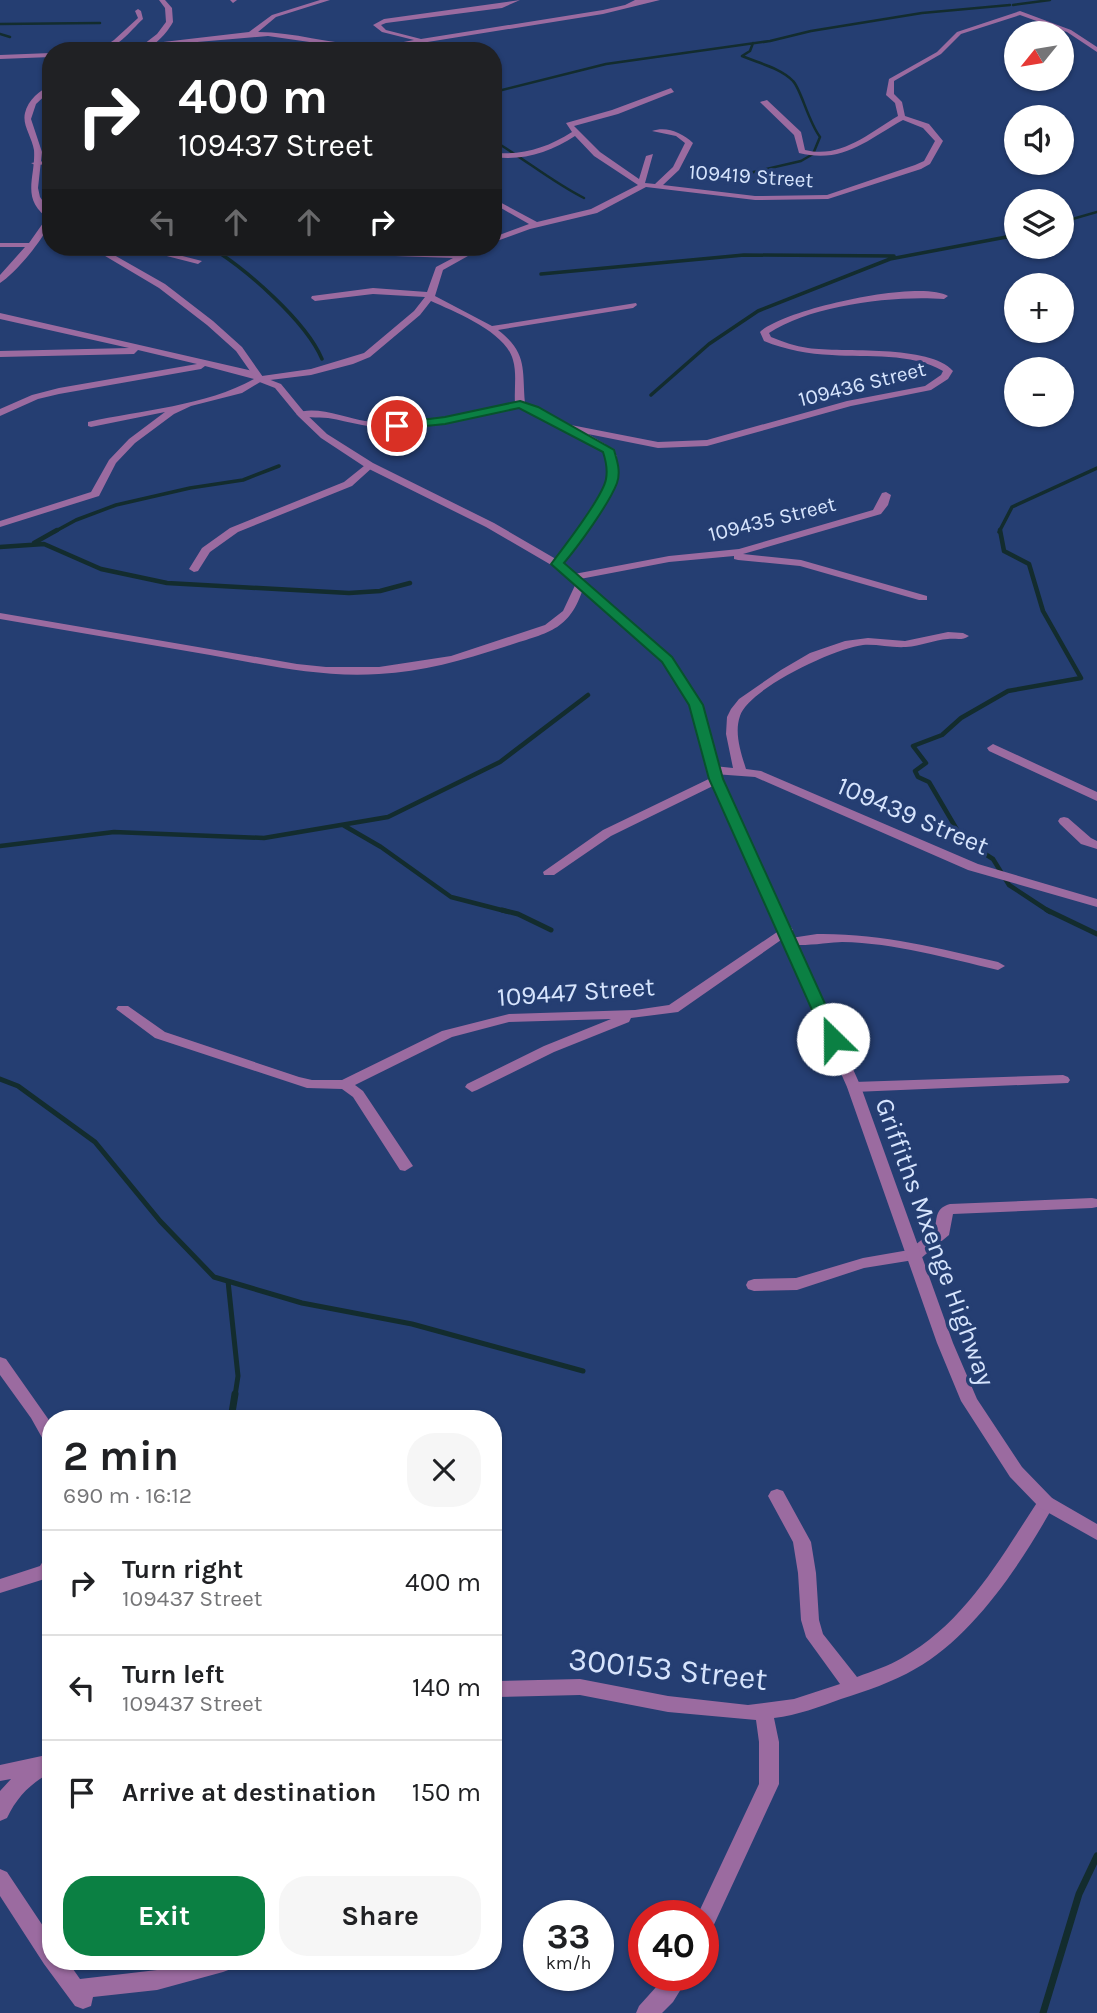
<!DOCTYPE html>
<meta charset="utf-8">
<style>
:root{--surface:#fff;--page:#f6f6f6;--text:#202124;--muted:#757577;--line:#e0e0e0;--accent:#0b8043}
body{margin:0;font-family:Karla,sans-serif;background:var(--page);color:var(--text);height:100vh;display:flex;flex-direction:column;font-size:26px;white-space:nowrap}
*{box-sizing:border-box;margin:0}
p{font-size:23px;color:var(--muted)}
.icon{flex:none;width:38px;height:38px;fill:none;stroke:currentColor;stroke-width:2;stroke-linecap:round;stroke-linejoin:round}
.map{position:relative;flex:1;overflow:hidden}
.side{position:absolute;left:42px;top:1410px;width:460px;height:560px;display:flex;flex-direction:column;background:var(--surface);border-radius:28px;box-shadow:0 2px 5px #0004}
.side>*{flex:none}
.top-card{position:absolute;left:42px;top:42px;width:460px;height:214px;border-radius:28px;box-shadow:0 2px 5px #0004;background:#202124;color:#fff;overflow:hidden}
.needle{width:46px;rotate:240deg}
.fabs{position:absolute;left:1004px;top:21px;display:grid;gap:14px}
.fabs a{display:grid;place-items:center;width:70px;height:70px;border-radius:50%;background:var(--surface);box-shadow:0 2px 5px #0004;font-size:35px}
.speed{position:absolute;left:523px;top:1900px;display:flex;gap:14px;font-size:35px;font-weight:700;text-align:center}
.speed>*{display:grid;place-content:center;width:91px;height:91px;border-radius:50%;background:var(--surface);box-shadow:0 2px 5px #0004;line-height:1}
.speed small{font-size:18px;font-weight:400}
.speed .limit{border:10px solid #d22;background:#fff;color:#111}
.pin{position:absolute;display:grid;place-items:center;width:60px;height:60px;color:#fff;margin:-30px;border:4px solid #fff;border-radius:50%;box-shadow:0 2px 7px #0007}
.me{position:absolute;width:77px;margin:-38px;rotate:337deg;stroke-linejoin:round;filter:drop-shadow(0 0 5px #0008)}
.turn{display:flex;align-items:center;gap:24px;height:147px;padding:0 21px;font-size:32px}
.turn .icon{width:91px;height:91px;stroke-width:2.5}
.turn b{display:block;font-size:49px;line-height:60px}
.lanes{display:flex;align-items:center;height:66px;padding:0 21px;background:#0003;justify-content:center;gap:35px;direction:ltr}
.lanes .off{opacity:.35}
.round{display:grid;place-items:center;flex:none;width:74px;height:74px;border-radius:28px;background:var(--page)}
.summary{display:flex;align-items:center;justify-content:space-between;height:119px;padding:0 21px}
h1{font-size:42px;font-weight:700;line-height:52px}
.cta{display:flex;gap:14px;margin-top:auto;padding:14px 21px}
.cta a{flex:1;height:80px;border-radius:28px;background:var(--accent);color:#fff;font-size:28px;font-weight:700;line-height:80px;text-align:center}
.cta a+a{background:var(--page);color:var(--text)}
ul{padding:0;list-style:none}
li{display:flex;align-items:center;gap:21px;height:105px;padding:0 21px;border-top:2px solid var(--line)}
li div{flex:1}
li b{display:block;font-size:26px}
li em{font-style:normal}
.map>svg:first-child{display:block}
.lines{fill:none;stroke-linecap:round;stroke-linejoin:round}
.stream-far4{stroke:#132c2e;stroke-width:2.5}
.stream-far3{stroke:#132c2e;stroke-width:3.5}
.stream-far2{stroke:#132c2e;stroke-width:4.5}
.stream-far1{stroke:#132c2e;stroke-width:5}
.stream{stroke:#132c2e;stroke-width:7}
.minor{fill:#9b6ba0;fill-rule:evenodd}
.tertiary{fill:#9b6ba0;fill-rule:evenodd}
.route{fill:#0b8043;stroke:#07532c;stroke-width:2}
.labels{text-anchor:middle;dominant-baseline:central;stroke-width:7;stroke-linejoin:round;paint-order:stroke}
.far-street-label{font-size:21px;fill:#d6e4fd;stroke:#253e72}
.street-label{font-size:26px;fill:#d6e4fd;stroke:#253e72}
.near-street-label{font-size:32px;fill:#d6e4fd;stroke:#253e72}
</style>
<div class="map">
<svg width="1097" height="2013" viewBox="0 0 1097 2013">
<rect width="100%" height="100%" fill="#253e72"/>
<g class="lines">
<!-- stream-far4 -->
<path class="stream-far4" d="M1013,5L1050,0
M0,24L100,23
M0,34L10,37
M494,92L606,64L770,41L811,31L922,13L1010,5
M494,141C525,159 552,182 584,198
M728,178L801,161L813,154L820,137C808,121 801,89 793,81C781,68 758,63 742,56L750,51L753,43
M1062,222L1097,212"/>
<!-- stream-far3 -->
<path class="stream-far3" d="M210,247C245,268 306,321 322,359
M541,274L744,255L894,256
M651,395L709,344L758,311L890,259L1017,235
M54,532L76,520L116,505L190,488L243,480L279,466
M999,532L1012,507L1097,468"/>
<!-- stream-far2 -->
<path class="stream-far2" d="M1000,530L1004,551L1029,564L1043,611L1081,678L1008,691L961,718L942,735L913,746L926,763L915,771L918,777L929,782L963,840L993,859L1009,885L1050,912
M34,543L57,530
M0,547L44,544L101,569L167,583L349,593L380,591L410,583
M343,825L381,847L451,897L509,912
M0,846L114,832L264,838L388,817L500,762L588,695"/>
<!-- stream-far1 -->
<path class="stream-far1" d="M502,910L518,914L551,930
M1047,910L1097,934
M0,1079L18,1086L95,1142L160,1221L214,1277L302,1303L412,1324L583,1371
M228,1281L238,1376L235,1396"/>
<!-- stream -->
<path class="stream" d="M231,1419L235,1394
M1043,2013L1079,1894L1097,1856"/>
<!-- minor -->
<path class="minor" d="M230,0H237L233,3Z
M320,0H330L276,17L258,32C294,32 329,44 366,45C382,46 398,43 414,40L382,32L373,25L384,19L520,0L502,8L386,23L381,25L386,30L421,39L603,10L625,5L635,0H660L603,14L384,49L351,48L268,36L162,45L146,44L249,32L272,15Z
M138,9L141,11L143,19C130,31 116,51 97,51L114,40L138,18L135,11Z
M1020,11L1071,30L1097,47V52L1067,32L1020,15L961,34L941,54L894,81V94L902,102L905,116L929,124L943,141L930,164L921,169L828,199L755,200L646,187L597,213L530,229L494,242V237L529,224L494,204V199L537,222L591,209L638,185L594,156L575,136C551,152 523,161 494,157V153C523,155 547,148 572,132L566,123L612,110L671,88L674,92L618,114L574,126L600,152L639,179L646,156L653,154L645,183L655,184L673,167L685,143L676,136L652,131C667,126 682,133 693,143L679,170L663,185L755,196L827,195L915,165L924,161L935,141L923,128L903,120C867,140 843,164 799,153L794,135L760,102L767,100L801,132L805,150C841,159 869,133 898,116L895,103L886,95L889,79L937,52L957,32Z
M51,53V57L0,59V55Z
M51,160V164L35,165L31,163Z
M48,216H51C51,232 15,274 0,283V275L25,247H0V243H29Z
M353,247H369L395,252L461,254L474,247H484L443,270L435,296L492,326L636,303L637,305L633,308L498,330C528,353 522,370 525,403L537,407L571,425L658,442L707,440L847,401L925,386L941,375L943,371C911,352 868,358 832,355C808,354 786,350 764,341L760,332C784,309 920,279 948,296L944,299C894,295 811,305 769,333L771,337C783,342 795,346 808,348C842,353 930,344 953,371L948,379L931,390L851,406L707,446L658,448L588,434L605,444L617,456V482L578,545L561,566L557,567L552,564L569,543L607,482V457L599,448L531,411L520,408C480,416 438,428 397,429C373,429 351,422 328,418C317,417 305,419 296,414C312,404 347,418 365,421C415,429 467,414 515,403C514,389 517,374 513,360C506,332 455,312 431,301L420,315L370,357L353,364L311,375L262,381L242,393L191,406L174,414L135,443L116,463L99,496L0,527V521L91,492L109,460L129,439L165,412L91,427L88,426V422C141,410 206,406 254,379L205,366L201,369L59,394L38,399L0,416V409L32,395L59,388L197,364L138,350L134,354L0,357V351L129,348L0,319V313L253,371L262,376L311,369L364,353L414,311L425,297L373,294L315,301L311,298L312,296L373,288L427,292L436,267L453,258L395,256Z
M97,249L125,252L155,249L202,261L198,264L155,253L125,256L97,253Z
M369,462L374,465L373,467L352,486L238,532L210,552L198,571L194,572L189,569L202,548L230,528L344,482Z
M886,492L891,495L888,505L881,514L743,554L801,560L927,596V600H919L800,566L738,560L734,559V556L669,562L580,579L585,582C571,632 549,632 504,647C463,660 422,672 379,674C322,678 266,665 210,655C140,643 70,631 0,619V613L297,664L326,667H379L451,656L545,625L563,611L578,579H569V575L669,556L739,549L873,510L882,493Z
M948,632L963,633L969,636C962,641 956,638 948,639C934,640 921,646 906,647C892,648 877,644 863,645C835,648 748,689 740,716C734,733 741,753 746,769L761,771L978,864L1097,899V907L968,870L755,777L714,774L708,770L714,766L733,768L726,734L727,717L731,709L739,699L781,670L810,653L845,641L868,638L905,641Z
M993,744L1097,792V801L989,751L987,748Z
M717,775L723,779L721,782L611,836L554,875H544L543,872L603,830Z
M1064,817L1068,818L1091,838L1097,841V849L1081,844L1060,824L1058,821L1060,818Z
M786,926L791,927L793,930L791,933L678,1012L631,1018L629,1022L554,1052L477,1090L472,1092L465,1087L467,1084L544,1046L611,1019L509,1022L452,1037L355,1085L363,1091L413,1166L405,1171L400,1170L353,1097L342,1089L307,1088L155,1038L116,1009L118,1006H128L165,1032L299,1077L312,1080H342L442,1031L509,1014L635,1010L669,1005Z
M817,934C879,933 938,948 998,962L1005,966L998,970C947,958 895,943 842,942C829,942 792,949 784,942L791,938Z
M1063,1075L1068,1077L1070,1080L1068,1083L854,1092L847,1087L854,1082Z
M1092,1198L1097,1199V1207L1092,1208L953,1214L949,1235L920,1259L864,1268L797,1290L754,1291L748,1289L746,1285L748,1281L754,1279L796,1278L863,1258L909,1250L935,1229C937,1216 936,1208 950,1204Z
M0,1357L6,1359L51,1423V1444L45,1443L31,1418L0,1375Z
M777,1489L783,1491L811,1542L816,1573L819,1620L823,1634L857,1677C872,1671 889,1666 902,1658C966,1622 1001,1557 1040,1498L1046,1496L1052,1498L1055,1503C1023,1561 974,1636 915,1669C893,1682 866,1691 841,1699C819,1707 798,1715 774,1718L779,1742V1784L711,1931L704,1933V1916H697L759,1784V1742L756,1720L668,1712L580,1695L494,1697V1681L580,1679L668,1696L748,1705L794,1699L840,1684L806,1637L801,1620L798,1573L793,1542L768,1496L771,1491Z
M51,1556V1577L0,1593V1579L40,1566L45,1558Z
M51,1754V1772C30,1784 17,1797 7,1818L0,1821V1791L11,1779L0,1781V1765Z
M0,1869L7,1872L51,1938V1962H68L80,1979L157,1970L188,1962H234L231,1969L223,1972L157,1990L93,1997L91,2006L83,2009L75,2006L44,1964L0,1896Z
M666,1976H689L673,2002L662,2013H636L639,2006Z"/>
<!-- tertiary -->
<path class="tertiary" d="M159,0H165L172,8L173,22C165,36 151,51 135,51L157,34L166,22L165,8Z
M51,85V90L36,104L31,119L42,152L38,188L40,197L51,213V220C19,200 36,178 34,150C32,137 22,125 25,113C28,100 40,90 51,85Z
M90,247H100L165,284L213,321L242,347L263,377L281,384L304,412L327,434L373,463L494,523L561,562L671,658L702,705L723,779L861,1087L953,1343L977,1399L1022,1467L1052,1498L1097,1524V1540L1040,1508L1010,1477L961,1401L937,1343L847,1087L711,779L690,705L663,662L553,566L486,527L365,467L321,438L298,416L275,388L257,381L236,351L207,325L159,288Z"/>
</g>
<!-- route -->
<path class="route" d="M520,401L538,407L614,450C617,460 621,472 617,483C609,504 579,545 564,563L672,657L703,705L723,779L841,1039L839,1042H827L825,1039L709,779L689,705L662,662L551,564C564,547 603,497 606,479C608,469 606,461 603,452L519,408L445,424L397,429L391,426L397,423L445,417Z"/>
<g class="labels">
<!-- far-street labels -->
<g class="far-street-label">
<text transform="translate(751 176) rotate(4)">109419 Street</text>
<text transform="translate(862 384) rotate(-14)">109436 Street</text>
<text transform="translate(772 519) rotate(-14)">109435 Street</text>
</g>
<!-- street labels -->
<g class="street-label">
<text transform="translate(913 816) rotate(23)">109439 Street</text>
<text transform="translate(576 992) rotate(-4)">109447 Street</text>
<text transform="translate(935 1242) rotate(70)">Griffiths Mxenge Highway</text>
</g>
<!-- near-street labels -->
<g class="near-street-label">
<text transform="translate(668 1669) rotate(6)">300153 Street</text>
</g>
</g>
</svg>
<div class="fabs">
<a><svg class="needle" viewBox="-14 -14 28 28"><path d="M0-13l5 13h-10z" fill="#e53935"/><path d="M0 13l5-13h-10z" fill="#757577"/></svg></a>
<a><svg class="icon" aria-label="sound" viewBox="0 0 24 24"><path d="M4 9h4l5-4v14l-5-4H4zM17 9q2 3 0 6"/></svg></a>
<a><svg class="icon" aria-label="layers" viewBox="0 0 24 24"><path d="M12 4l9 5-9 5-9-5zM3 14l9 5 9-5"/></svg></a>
<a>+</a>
<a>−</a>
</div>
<div class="speed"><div>33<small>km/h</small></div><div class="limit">40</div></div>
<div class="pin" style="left:397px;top:426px;background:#d93025"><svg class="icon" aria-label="arrive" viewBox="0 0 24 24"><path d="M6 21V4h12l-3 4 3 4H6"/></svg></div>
<svg class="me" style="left:833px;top:1039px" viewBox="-20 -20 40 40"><circle r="19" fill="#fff"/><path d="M0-13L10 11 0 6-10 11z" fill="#0b8043"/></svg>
<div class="top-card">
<div class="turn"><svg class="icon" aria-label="right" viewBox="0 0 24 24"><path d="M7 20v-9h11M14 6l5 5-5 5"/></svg><div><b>400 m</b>109437 Street</div></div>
<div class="lanes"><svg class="icon off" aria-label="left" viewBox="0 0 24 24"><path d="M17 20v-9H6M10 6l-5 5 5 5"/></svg><svg class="icon off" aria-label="ahead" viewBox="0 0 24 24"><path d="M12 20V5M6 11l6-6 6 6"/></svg><svg class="icon off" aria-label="ahead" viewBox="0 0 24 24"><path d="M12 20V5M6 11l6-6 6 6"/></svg><svg class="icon" aria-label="right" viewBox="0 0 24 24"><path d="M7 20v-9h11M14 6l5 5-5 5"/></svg></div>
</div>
<section class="side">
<div class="summary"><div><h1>2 min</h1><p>690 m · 16:12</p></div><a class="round"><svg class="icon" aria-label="close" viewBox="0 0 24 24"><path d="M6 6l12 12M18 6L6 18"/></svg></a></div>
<ul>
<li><svg class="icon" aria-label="right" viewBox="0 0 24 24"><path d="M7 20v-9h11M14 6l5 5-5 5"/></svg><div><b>Turn right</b><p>109437 Street</p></div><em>400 m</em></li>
<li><svg class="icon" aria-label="left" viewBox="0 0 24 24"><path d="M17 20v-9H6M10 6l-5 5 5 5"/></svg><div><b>Turn left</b><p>109437 Street</p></div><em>140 m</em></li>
<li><svg class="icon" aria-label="arrive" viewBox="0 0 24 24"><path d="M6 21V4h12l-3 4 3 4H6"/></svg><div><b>Arrive at destination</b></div><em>150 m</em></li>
</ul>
<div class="cta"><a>Exit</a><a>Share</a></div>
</section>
</div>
